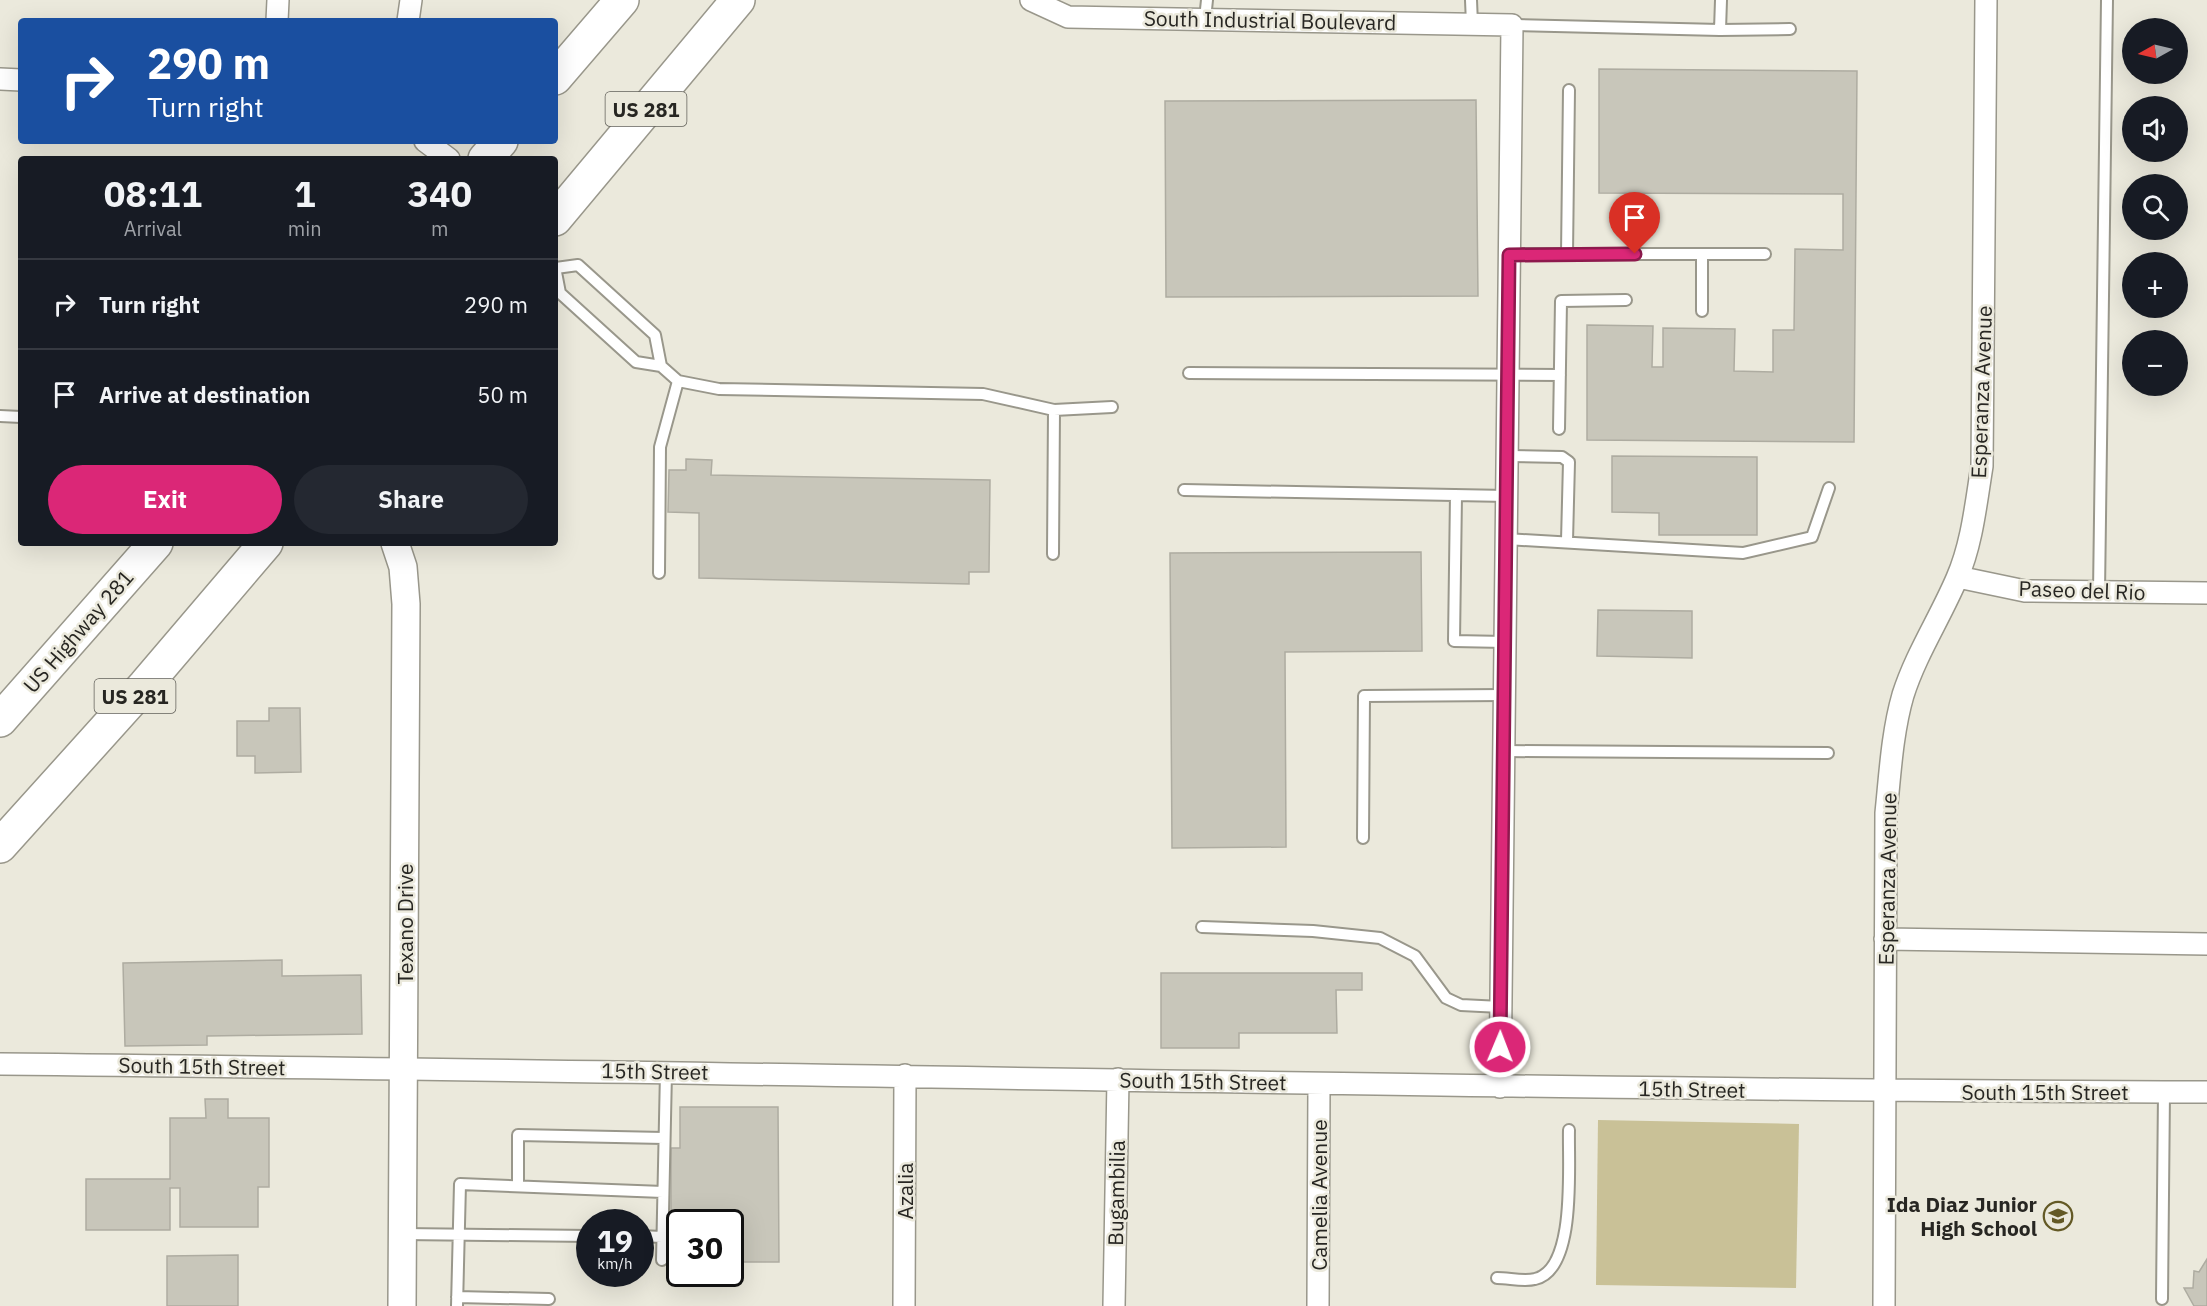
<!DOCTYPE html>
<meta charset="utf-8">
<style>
:root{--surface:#171b24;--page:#242831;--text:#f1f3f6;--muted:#9ea1a6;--line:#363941;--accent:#db2777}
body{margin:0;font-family:"IBM Plex Sans",sans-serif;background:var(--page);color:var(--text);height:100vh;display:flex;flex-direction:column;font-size:22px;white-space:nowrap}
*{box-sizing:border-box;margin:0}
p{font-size:20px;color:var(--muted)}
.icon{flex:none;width:33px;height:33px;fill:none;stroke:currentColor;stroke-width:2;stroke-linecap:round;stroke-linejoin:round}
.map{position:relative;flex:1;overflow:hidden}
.side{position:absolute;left:18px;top:156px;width:540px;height:390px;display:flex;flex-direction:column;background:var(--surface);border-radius:6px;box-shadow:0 6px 24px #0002}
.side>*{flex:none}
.top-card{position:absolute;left:18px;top:18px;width:540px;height:126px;border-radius:6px;box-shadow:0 6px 24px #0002;background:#1a4fa0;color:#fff;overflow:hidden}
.needle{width:39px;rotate:262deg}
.controls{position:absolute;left:2122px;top:18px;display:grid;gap:12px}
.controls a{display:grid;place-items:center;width:66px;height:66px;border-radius:50%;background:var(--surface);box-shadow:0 6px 24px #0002;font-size:30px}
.speed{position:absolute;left:576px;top:1209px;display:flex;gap:12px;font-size:30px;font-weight:700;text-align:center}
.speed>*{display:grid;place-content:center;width:78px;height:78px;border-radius:50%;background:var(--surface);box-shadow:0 6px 24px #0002;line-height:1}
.speed small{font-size:15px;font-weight:400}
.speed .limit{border:3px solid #111;border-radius:9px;background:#fff;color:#111}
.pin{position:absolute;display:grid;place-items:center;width:51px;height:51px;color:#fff;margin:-62px -26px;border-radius:50% 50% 50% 0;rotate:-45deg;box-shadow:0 0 6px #0007}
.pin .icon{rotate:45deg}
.me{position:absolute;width:66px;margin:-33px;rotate:1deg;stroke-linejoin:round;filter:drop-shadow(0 0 4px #0008)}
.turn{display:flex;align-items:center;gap:21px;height:126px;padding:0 30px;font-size:27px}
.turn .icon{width:78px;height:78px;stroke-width:2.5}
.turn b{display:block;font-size:42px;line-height:51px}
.eta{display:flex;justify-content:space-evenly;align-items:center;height:102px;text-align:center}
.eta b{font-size:36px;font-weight:700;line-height:42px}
.primary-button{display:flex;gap:12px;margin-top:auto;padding:12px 30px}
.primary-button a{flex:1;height:69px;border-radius:36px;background:var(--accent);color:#fff;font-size:24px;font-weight:700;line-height:69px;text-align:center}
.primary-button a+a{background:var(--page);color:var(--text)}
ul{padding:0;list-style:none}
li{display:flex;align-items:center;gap:18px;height:90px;padding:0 30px;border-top:2px solid var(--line)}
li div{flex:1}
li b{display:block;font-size:22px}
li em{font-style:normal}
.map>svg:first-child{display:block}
.green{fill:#c9c197}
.building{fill:#c8c6ba;stroke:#aeaca1;stroke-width:1.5}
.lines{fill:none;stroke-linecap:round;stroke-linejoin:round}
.service-casing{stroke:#99978b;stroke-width:14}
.minor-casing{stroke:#99978b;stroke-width:24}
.tertiary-casing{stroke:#99978b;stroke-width:30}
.primary-casing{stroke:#99978b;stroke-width:36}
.service{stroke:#fff;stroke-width:10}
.minor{stroke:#fff;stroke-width:21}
.tertiary{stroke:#fff;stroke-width:27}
.primary{stroke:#fff;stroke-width:33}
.route-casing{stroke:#8e194d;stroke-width:15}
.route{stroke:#db2777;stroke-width:10}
.labels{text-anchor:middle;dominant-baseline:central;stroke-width:5;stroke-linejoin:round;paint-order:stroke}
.shield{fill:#ebe9dc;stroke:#62605a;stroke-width:1.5}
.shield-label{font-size:20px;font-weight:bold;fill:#272622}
.street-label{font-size:21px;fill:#272622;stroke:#ebe9dc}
.poi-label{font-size:21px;font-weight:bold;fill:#272622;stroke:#ebe9dc;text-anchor:end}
</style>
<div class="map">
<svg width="2207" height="1306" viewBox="0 0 2207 1306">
<rect width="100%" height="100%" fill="#ebe9dc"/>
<!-- green -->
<path class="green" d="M1598,1120L1799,1124L1796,1288L1596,1285Z"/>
<!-- building -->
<path class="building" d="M1599,69L1857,71L1854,442L1587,440V325L1653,326L1652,367H1663V328L1735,329L1734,371L1773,372V330H1794L1795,249L1843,250V194L1599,193Z
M1476,100L1478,296L1166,297L1165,101Z
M1612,456L1757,457V535H1659V513L1612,512Z
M686,459L712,460L711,475L990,480L989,572H969V584L699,578V513L668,512L669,470H686Z
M1421,552L1422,651L1285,652L1286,847L1172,848L1170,553Z
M1598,610L1692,611V658L1597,656Z
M269,708H300L301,772L255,773V756H237V721H269Z
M282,960V976L361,975L362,1034L207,1036V1045L125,1046L123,963Z
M1161,973H1362V990H1336L1337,1033H1239V1048H1161Z
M205,1099H228V1118H269V1187H258V1227H180V1188H170V1230H86V1179H170V1118H206Z
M680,1107H778L779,1262H730V1222H680L678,1262V1221H671V1148H680Z
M238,1255V1306H167V1256Z
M2207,1259V1306H2194L2184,1288H2193L2194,1271L2199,1272Z"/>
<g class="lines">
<!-- service casing -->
<g class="service-casing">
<path id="service" d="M1471,0L1472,24
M1205,19L1207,0
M1512,25L1720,30L1790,29
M1720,30L1721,0
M1509,254H1765
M1567,254L1569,90
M1702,254V311
M555,267L560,293L636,362L661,366L678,381L719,389L983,394L1054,410L1112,407
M556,268L578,265L655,335L661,366
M1189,373L1560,375
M0,416L21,417
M1559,429L1561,301L1626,300
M1507,456L1562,457L1569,462L1567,541
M1184,490L1507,496
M1456,495L1454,641L1505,642
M1506,539L1743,553L1812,537L1829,488
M1053,554L1054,410
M659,573L660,447L678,381
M2099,592L2107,0
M1504,751L1828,753
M1363,838L1364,696L1504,695
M1202,927L1313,931L1380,938L1415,956L1446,998L1461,1005L1501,1007
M518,1186V1135L664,1138
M403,1234L590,1236
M640,1236L662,1237
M662,1260L666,1072
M1497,1278C1509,1278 1524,1282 1535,1279C1577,1270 1568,1164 1569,1130
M457,1297L549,1299
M2162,1299L2164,1092
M457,1306L460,1184L663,1192"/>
</g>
<!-- minor casing -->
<g class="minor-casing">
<path id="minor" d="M1031,0L1068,17L1512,25L1500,1087
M277,21L278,0
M408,21L411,0
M0,79L21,80
M425,141L449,159
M1958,577L2025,591L2207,593
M1885,939L2207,944
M0,1064C736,1071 1471,1090 2207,1092
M904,1306L905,1075
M1114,1306L1118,1079
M1318,1306L1319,1084
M1884,1306L1886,813C1890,775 1892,733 1903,695C1916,654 1940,618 1957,578C1972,544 1976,503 1982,466L1986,0"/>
</g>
<!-- tertiary casing -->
<g class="tertiary-casing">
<path id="tertiary" d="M395,543L403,567L406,604L402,1306"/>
</g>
<!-- primary casing -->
<g class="primary-casing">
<path id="primary" d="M555,78L622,0
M485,159L501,141
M555,219L738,0
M0,720L156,543
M0,846L145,685L266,543"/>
</g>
<!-- service -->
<use href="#service" class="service"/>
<!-- minor -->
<use href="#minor" class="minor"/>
<!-- tertiary -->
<use href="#tertiary" class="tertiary"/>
<!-- primary -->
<use href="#primary" class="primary"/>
</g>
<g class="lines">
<!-- route casing -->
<g class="route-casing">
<path id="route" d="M1500,1047L1509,255L1635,254"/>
</g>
<!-- route -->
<use href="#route" class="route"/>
</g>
<!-- icons -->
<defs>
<g id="school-ring" transform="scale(1.5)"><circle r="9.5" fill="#ebe9dc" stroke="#635925" stroke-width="1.5"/><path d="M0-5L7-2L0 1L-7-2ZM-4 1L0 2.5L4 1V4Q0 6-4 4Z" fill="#635925"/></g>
</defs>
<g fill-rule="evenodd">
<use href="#school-ring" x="2058" y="1216"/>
</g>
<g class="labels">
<!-- shield labels -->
<g class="shield">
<rect x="605.5" y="92" width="81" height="34" rx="4.5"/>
<rect x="94.5" y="679" width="81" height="34" rx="4.5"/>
</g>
<g class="shield-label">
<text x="646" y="109">US 281</text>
<text x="135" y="696">US 281</text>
</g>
<!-- street labels -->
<g class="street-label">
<text transform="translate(1270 20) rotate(1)">South Industrial Boulevard</text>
<text transform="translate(1981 392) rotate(-88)">Esperanza Avenue</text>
<text transform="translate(2082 590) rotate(2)">Paseo del Rio</text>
<text transform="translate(78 631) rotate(-49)">US Highway 281</text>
<text transform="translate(1887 879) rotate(-89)">Esperanza Avenue</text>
<text transform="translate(405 924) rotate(-90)">Texano Drive</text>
<text transform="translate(202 1066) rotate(1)">South 15th Street</text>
<text transform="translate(655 1071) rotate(1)">15th Street</text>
<text transform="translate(1203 1081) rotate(1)">South 15th Street</text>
<text transform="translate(1692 1089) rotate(1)">15th Street</text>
<text x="2045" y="1092">South 15th Street</text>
<text transform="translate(905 1191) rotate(-90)">Azalia</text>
<text transform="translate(1116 1193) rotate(-89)">Bugambilia</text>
<text transform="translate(1319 1195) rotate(-90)">Camelia Avenue</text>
</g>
<!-- poi labels -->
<g class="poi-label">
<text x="2037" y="1204">Ida Diaz Junior<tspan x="2037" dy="24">High School</tspan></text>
</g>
</g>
</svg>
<div class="controls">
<a><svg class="needle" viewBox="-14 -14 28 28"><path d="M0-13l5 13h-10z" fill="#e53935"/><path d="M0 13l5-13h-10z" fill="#9ea1a6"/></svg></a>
<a><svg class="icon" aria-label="sound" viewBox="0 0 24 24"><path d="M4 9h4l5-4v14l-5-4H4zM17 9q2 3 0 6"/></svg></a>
<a><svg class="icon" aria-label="search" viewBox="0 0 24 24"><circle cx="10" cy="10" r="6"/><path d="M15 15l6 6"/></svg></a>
<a>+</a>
<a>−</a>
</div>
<div class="speed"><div>19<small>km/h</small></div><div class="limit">30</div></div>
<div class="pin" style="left:1635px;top:254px;background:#d93025"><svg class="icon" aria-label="arrive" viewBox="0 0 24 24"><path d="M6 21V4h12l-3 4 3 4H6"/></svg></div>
<svg class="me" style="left:1500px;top:1047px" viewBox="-20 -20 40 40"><circle r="17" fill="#db2777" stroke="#fff" stroke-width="3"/><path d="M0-11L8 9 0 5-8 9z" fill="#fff"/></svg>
<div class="top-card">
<div class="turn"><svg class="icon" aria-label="right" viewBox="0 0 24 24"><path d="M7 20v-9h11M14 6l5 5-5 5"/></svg><div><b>290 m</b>Turn right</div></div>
</div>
<section class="side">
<div class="eta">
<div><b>08:11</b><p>Arrival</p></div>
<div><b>1</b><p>min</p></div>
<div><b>340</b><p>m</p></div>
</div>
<ul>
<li><svg class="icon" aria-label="right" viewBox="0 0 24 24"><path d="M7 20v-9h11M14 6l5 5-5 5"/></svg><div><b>Turn right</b></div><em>290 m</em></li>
<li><svg class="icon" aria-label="arrive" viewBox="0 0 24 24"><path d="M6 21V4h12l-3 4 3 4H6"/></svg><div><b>Arrive at destination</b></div><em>50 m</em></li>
</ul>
<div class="primary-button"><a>Exit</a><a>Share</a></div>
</section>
</div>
